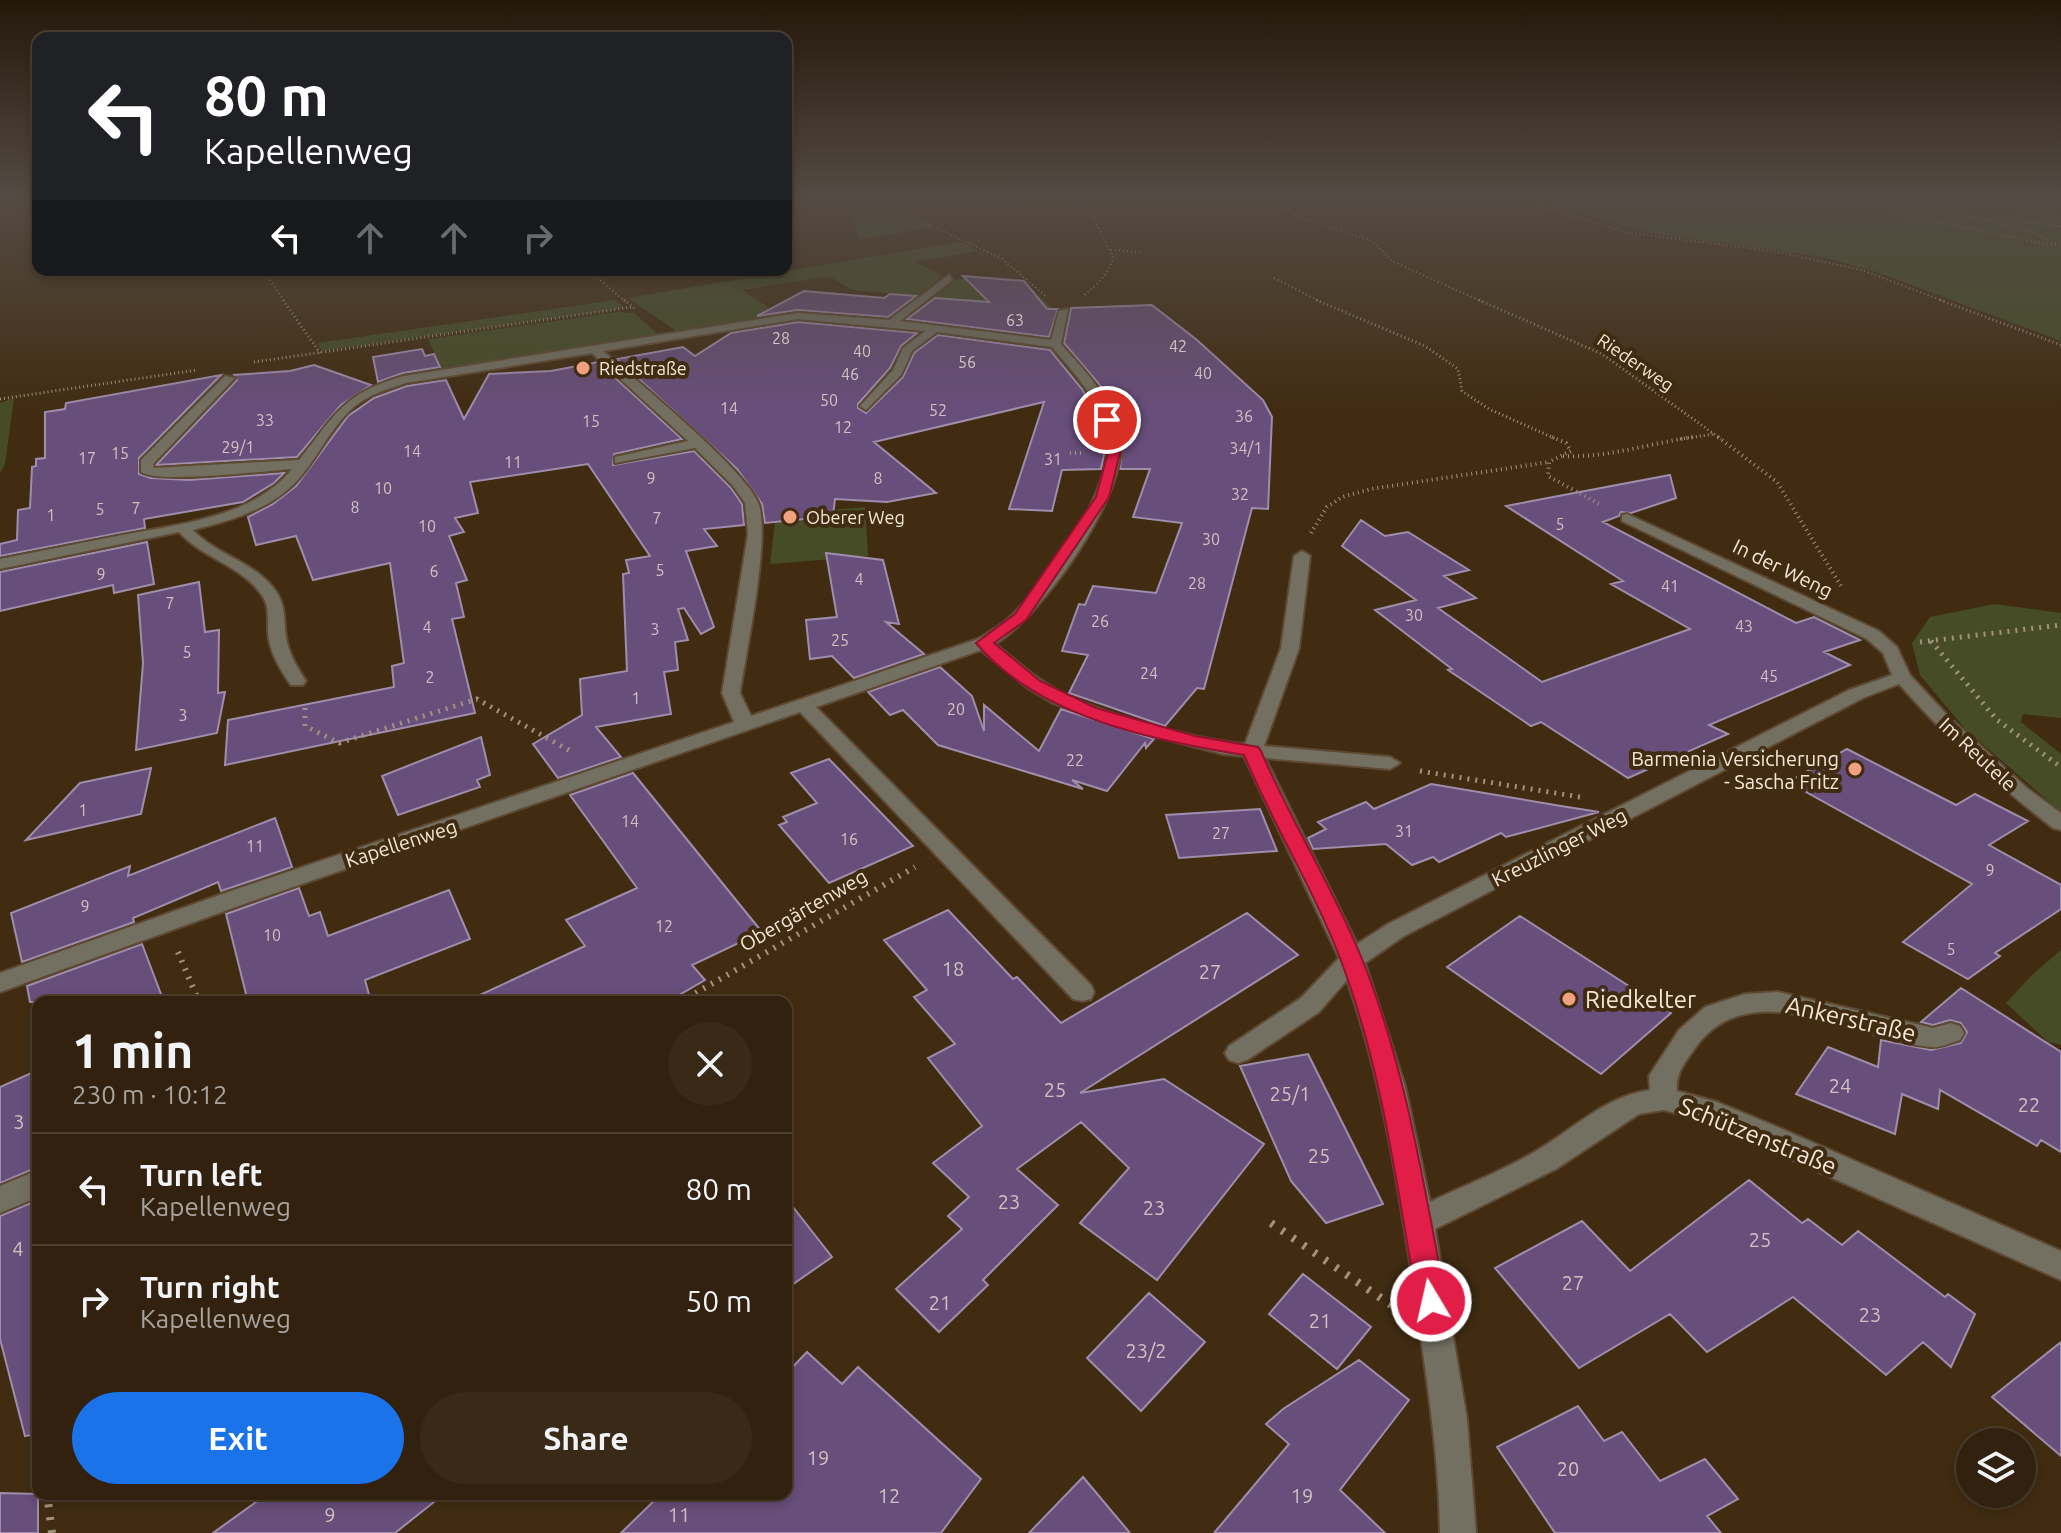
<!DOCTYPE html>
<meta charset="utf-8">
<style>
:root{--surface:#31210e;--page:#392917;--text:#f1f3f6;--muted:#a8a39e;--line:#4c3e2e;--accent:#1a73e8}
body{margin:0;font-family:Ubuntu,sans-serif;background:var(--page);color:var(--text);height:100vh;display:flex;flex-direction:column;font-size:30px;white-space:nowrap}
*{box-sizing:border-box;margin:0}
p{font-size:26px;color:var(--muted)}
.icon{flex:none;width:44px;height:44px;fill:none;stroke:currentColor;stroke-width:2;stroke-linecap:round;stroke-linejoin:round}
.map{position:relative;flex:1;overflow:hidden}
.panel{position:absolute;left:32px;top:996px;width:760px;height:504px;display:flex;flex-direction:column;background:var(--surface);border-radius:16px;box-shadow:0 4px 12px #0003,0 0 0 2px var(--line)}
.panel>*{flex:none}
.banner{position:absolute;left:32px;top:32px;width:760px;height:244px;border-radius:16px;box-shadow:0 4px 12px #0003,0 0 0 2px var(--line);background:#202124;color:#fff;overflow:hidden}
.fabs{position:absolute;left:1956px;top:1428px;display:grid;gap:16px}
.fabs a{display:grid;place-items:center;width:80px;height:80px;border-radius:50%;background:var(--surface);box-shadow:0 4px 12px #0003,0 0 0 2px var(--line);font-size:40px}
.pin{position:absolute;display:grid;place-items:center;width:68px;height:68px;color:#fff;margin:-34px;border:4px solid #fff;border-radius:50%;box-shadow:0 2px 8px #0007}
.me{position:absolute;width:88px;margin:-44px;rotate:351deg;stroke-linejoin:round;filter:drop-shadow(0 0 6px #0008)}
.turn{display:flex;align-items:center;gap:28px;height:168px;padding:0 40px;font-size:36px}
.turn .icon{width:104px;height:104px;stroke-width:2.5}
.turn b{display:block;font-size:56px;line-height:68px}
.lanes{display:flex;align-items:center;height:76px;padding:0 40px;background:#0003;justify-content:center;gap:40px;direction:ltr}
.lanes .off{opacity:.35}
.round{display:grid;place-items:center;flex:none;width:84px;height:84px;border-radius:42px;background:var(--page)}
.headline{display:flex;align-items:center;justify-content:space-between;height:136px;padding:0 40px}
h1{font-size:48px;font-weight:700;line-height:60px}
.primary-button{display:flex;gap:16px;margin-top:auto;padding:16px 40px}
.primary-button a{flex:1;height:92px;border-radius:48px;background:var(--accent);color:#fff;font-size:32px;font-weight:700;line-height:92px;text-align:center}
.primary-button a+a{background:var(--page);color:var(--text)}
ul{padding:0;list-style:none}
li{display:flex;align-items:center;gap:24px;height:112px;padding:0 40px;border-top:2px solid var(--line)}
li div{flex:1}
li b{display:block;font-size:30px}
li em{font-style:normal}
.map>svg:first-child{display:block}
.green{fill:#454c26}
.building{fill:#684e7a;stroke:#9f8dac;stroke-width:2}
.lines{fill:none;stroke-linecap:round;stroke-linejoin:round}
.minor-casing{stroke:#5e4a32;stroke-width:4}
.path-far5{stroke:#a3927e;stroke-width:2;stroke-dasharray:1 3;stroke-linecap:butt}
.path-far4{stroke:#a3927e;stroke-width:3;stroke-dasharray:1 3;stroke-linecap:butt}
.path-far3{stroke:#a3927e;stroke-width:4;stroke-dasharray:1 4;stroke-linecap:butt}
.path-far2{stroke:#a3927e;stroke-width:5;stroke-dasharray:2 6;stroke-linecap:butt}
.path-far1{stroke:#a3927e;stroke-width:6;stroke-dasharray:2 7;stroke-linecap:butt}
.path{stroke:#a3927e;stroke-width:8;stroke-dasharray:3 10;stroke-linecap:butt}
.minor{fill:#736f61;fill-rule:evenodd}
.route{fill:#e11d48;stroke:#92132f;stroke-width:2}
.poi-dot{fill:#f1a17d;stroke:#412c12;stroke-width:3}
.labels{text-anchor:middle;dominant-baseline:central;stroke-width:8;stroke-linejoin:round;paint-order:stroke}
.number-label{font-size:16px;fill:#d2c1c0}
.far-street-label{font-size:18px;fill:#f5e7d8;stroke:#412c12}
.far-poi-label{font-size:18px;fill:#f5e7d8;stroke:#412c12;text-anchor:start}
.street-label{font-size:20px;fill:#f5e7d8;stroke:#412c12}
.poi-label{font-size:20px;fill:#f5e7d8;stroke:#412c12;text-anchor:end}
.near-number-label{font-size:20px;fill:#d2c1c0}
.near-poi-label{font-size:24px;fill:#f5e7d8;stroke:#412c12;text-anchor:start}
.near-street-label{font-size:24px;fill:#f5e7d8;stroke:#412c12}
</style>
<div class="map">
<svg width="2061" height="1533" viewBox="0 0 2061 1533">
<rect width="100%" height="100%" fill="#412c12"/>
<!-- green -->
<path class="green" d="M1519,195H2061V341L1877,272L1823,257L1649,233Z
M891,207L934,227L860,239L851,213Z
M961,242L978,251L915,262L943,276L917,296L853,290L828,276L742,290L778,314L676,331L628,298Z
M965,278L1026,284L1053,309L933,298L956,280Z
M615,300L625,308L322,351L317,343Z
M617,312L634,313L658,334L442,369L428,339Z
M14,398L5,464L0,473V403Z
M865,507L868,556L770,564L775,522L795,513Z
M1995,604L2061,613V718L2023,714L2021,722L2061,754V812L1965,729L1920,675L1912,643L1930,617Z
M2061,950V1045L2048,1042L2006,1003L2033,974Z"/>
<!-- building -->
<path class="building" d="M963,276L1024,281L1047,309H1058L1049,337L907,319L935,298L989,302Z
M804,291L884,298L890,294L916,296L888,317L798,310L757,316Z
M1152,305L1197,340L1263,400L1272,417L1268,509L1252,508L1204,689L1197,688L1165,726L1069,693L1088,655L1062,651L1079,604L1085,605L1093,586L1156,593L1182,523L1133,517L1150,469H1120L1123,435L1114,408L1099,384L1064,343L1071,308Z
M798,322L917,333L901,346L890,368L858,404V408L866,413L903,377L914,353L938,335L1050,350L1082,389L1101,423L1104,455L1101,469L1062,470L1052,511L1009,509L1044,402L874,442L936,493L887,502L835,499L833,516L765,523L762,504L737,469L617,359L683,347L695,356L731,333Z
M422,349L425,356L434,354L440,367L403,373L378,382L373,357Z
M598,362L682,439L614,454L613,465L694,451L731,488L742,504L744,525L704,529L717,546L686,551L714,627L701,634L684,608L678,609L688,640L675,642L678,670L664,672L671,714L596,727L621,757L558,778L533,744L582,715L580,679L627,671L623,574L629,573L626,560L650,556L588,464L470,482L478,513L455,518L464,532L449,536L467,580L456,583L464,617L452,619L475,713L225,765L228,720L394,687L392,666L404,663L390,563L313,580L296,536L256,545L248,517L273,504L296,486L348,416L374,398L407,386L446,380L464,419L489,374L551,371Z
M314,365L371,385L341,405L297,457L156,465L237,380L234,375L290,371Z
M221,375L139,458V474L151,478L189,480L284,473L274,483L243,502L144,519L145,528L0,556V544L17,540L18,510L30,508L32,467L36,466V459L45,458V412L65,409L66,403Z
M1670,475L1676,498L1631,513L1621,512L1619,516L1603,522L1796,623L1814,617L1860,640L1824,652L1850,665L1709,725L1728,734L1628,778L1541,722L1531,726L1448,670L1452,669L1375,610L1416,600L1342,546L1361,520L1385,536L1408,532L1469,570L1444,576L1476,598L1438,608L1542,682L1690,629L1611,584L1623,581L1506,506Z
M147,542L154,584L114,593L113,585L0,611V572Z
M826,553L883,560L899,624L886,622L924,654L854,678L832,656L810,659L806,620L837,617Z
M199,582L205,632L219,630L218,693L225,692L217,733L136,750L143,663L138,595Z
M940,667L972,696L984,731V705L1039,751L1061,709L1154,739L1146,748L1145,743L1107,791L1072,780L1083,789L938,745L903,710L890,715L868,692Z
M481,737L490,775L477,780L480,787L398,815L382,776Z
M1847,749L1956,805L1975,794L2028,821L1989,845L2061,885V909L1995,953L2000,956L1968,979L1903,942L1972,884L1788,782Z
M829,759L913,846L829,883L779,825L787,822L783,817L817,803L791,773Z
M151,768L141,814L26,840L80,783Z
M633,773L762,932L692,965L705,980L667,1002H465L585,946L566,920L637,888L570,795Z
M1431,784L1561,806L1599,812L1506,837L1501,833L1439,862L1433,857L1412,865L1386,844L1313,849L1308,838L1326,829L1318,822L1366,802L1374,809Z
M1260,809L1277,851L1179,858L1166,815Z
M275,818L292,867L221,891L218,882L133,918L134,922L22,962L11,913L130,866L128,876Z
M299,888L309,916L320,912L328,936L449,890L470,939L365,980L371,1002H248L226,914Z
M948,910L1013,979L1017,977L1061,1023L1247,913L1298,955L1080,1093L1164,1079L1264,1144L1157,1280L1080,1223L1129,1168L1081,1122L1017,1169L1058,1205L983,1280L988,1285L939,1332L896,1289L962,1229L948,1216L969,1197L933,1163L982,1126L928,1058L955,1044L914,997L927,990L884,940Z
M1520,916L1576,952L1671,1013L1601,1074L1447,967Z
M142,944L164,1002H30L27,986Z
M1961,988L2061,1052V1152L2041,1140L2037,1146L1940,1090L1938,1109L1902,1094L1895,1134L1796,1094L1828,1047L1878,1067L1881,1040L1931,1050L1961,1043L1967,1032L1961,1023L1950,1020L1933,1025L1921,1022Z
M1308,1054L1383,1204L1326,1223L1291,1181L1240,1066Z
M38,1070V1167L0,1183V1087Z
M1749,1180L1802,1223L1808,1219L1842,1245L1858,1231L1945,1297L1948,1294L1975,1314L1951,1367L1923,1342L1886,1375L1793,1297L1707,1352L1670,1314L1579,1368L1495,1268L1582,1221L1630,1271Z
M786,1198L832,1257L786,1289Z
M38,1200V1434L25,1436L0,1339V1216Z
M1303,1274L1371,1327L1337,1369L1269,1314Z
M1149,1293L1205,1342L1141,1411L1087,1358Z
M2061,1342V1456L1992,1397Z
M807,1352L842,1384L858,1367L981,1479L941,1533H621L661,1494H786V1374Z
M1359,1360L1409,1400L1340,1490L1385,1533H1214L1289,1444L1266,1424L1283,1409Z
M1578,1406L1604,1441L1622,1432L1660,1481L1705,1459L1738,1499L1707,1516L1721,1533H1555L1497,1447Z
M1083,1477L1130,1533H1029Z
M0,1493L38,1494V1533H0Z
M267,1494H444L395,1533H213Z"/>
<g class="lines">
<!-- minor casing -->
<g class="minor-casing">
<path id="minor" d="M949,275L952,280L900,321L1051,340L1059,311L1068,309L1061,344C1084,370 1113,399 1120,435C1131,491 1042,616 995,644C1018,662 1039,682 1066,695C1111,716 1196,740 1245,744L1281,648L1294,556L1302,551L1310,556L1299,648L1264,746L1390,757L1400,763L1390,769L1265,758L1357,944L1388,924L1849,690L1892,675L1883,653L1867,639L1622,521V515L1627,514L1879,631L1897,647L1910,675L1952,720L2027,788L2061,813V830L2053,828C1997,785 1946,737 1899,684L1863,698L1404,936L1365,963L1405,1086L1430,1202C1465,1185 1503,1171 1536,1151C1574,1129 1605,1096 1650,1090L1649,1076L1679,1030L1705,1007L1745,994L1778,992L1933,1028L1951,1023L1960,1026L1964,1033L1960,1040C1951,1043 1940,1048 1931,1047C1858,1041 1750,970 1695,1048C1685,1062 1675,1074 1677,1091L1717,1102L1775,1126L2061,1251V1280L1702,1120L1664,1110L1639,1114L1556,1169L1435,1229L1467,1419L1476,1533H1440C1439,1453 1426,1375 1415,1296C1399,1190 1383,1082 1347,980L1319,1012L1247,1060L1238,1063L1229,1060L1225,1053L1229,1046L1301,998L1339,958L1244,756L1223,754L1135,731L1053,703L1028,688L981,650L816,707L1091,985L1094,992L1091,999L1082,1001L1073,999L800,712L244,904L0,992V973L228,892L734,722L722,693L748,534L745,503L733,486L695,448L615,463V457L688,441L592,353L406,383C388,389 370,394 355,406C330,427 317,461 294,484C266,511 229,521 193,530C217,556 257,562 277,593C287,608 283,625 287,642C290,656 298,669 306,681L303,685H291C281,671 272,656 269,640C266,626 271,609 263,597C245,567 202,558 179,532L0,569V559C41,551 81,543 122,535C179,524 252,518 292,469C265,471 157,484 141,472V460L225,376L235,378L153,464L154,468L299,460C336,414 343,393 404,376L798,313L889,320ZM798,319L925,331L903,348L893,370L860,406L866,410L901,375L912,351L937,332L1052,347C1073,372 1100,400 1107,434C1117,486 1046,585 1008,619C999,627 988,633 978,639L751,716L740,693C746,651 770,541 759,505C750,473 633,378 603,351Z
M38,1170V1197L0,1213V1186Z"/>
</g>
<!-- path-far5 -->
<path class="path-far5" d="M868,195L1002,259L1047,297
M1083,195L1113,258C1108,276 1096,285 1083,296
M1260,195L1299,217L1372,241L1394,262L1483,302
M1505,195L1625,232L1777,252L1862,270L1946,302
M1794,195L1899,210L2061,226
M1890,195L1962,213
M1956,195L2061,217
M1899,211L1907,216L2056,246
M1987,220L2034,233L2061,246
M1111,250L1140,252
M263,270L285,302
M588,270L626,302
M1274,278L1321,302"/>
<!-- path-far4 -->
<path class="path-far4" d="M283,300L320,353
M624,300L634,308
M1316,300L1425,346L1458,369L1462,391L1489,409L1556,439
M1479,300L1602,354L1721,439
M1940,300L2061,345
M254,362L633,307
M0,399L197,370
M1680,439L1714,434"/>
<!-- path-far3 -->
<path class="path-far3" d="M1552,437L1566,443L1571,451L1549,462L1548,476L1601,505
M1718,437L1777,482L1841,586
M1070,453H1085
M1563,456C1609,458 1650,443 1694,437
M1311,533L1327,507L1342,497L1371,489L1549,462"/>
<!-- path-far2 -->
<path class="path-far2" d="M1931,641L1997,720L2061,767
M1920,642L2061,625
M305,708V726L339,743L477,699L572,752
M1420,771L1580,797"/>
<!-- path-far1 -->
<path class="path-far1" d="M178,952L199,1002
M680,1002L915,867"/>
<!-- path -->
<path class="path" d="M1271,1223L1391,1305
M52,1533L48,1501L59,1494"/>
<!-- minor -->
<use href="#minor" class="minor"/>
</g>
<!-- sky -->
<linearGradient id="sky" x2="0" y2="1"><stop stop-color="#24180a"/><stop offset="0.48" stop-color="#544b44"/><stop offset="1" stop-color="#544b44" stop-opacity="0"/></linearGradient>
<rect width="2061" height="409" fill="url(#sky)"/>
<!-- route -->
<path class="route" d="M1107,417L1113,420L1121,449L1109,497L1026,620L994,643L1040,681L1096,708L1195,736L1258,747L1261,751C1291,822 1333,887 1362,959C1406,1068 1424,1186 1446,1301L1442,1311L1431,1315L1421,1311L1417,1301C1397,1186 1382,1068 1340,958C1313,888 1273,824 1244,755C1153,740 1039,718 976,643L1015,614L1096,497L1109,449L1101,420Z"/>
<!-- markers -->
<g class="poi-dot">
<circle cx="583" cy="368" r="8"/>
<circle cx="790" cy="517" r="8"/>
<circle cx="1855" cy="769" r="8"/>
<circle cx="1569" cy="999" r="8"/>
</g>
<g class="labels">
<!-- number labels -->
<g class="number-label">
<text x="1015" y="320">63</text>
<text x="781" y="338">28</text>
<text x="1178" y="346">42</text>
<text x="862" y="351">40</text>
<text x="967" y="362">56</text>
<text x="1203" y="373">40</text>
<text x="850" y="374">46</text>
<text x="829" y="400">50</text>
<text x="729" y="408">14</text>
<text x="938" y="410">52</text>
<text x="1244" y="416">36</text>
<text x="265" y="420">33</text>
<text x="591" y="421">15</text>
<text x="843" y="427">12</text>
<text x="238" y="447">29/1</text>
<text x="1246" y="448">34/1</text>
<text x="412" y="451">14</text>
<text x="120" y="453">15</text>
<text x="87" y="458">17</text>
<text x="1053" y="459">31</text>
<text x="513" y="462">11</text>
<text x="651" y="478">9</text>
<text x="878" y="478">8</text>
<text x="383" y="488">10</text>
<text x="1240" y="494">32</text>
<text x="355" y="507">8</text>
<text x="136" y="508">7</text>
<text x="100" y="509">5</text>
<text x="51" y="515">1</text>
<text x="657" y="518">7</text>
<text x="1560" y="524">5</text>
<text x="427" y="526">10</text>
<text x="1211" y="539">30</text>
<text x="660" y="570">5</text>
<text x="434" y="571">6</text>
<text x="101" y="574">9</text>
<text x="859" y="579">4</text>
<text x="1197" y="583">28</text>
<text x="1670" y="586">41</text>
<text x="170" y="603">7</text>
<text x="1414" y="615">30</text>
<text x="1100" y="621">26</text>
<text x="1744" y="626">43</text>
<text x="427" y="627">4</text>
<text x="655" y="629">3</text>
<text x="840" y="640">25</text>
<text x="187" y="652">5</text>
<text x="1149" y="673">24</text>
<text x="1769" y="676">45</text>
<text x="430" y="677">2</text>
<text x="636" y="698">1</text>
<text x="956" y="709">20</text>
<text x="183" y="715">3</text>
<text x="1075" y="760">22</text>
<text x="83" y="810">1</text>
<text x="630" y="821">14</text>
<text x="1404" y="831">31</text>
<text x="1221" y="833">27</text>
<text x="849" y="839">16</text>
<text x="255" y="846">11</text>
<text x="1990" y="870">9</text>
<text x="85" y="906">9</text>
<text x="664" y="926">12</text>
<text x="272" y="935">10</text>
<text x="1951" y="949">5</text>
</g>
<!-- far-street labels -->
<g class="far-street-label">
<text transform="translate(1636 362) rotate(34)">Riederweg</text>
</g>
<!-- far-poi labels -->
<g class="far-poi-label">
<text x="599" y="368">Riedstraße</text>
<text x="806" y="517">Oberer Weg</text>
</g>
<!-- street labels -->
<g class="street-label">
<text transform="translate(1783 568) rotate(26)">In der Weng</text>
<text transform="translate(1978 754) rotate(43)">Im Reutele</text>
<text transform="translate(401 843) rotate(-18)">Kapellenweg</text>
<text transform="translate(1559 847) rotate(-27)">Kreuzlinger Weg</text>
<text transform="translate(803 910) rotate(-30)">Obergärtenweg</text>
</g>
<!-- poi labels -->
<g class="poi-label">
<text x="1839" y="758">Barmenia Versicherung<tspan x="1839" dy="23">- Sascha Fritz</tspan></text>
</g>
<!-- near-number labels -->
<g class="near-number-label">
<text x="953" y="968">18</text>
<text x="1210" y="971">27</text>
<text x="1840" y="1085">24</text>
<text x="1055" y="1089">25</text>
<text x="1290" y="1093">25/1</text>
<text x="2029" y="1104">22</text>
<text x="19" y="1121">3</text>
<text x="1319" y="1155">25</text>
<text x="1009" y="1201">23</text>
<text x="1154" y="1207">23</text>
<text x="1760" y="1239">25</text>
<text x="18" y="1248">4</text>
<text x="1573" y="1282">27</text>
<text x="940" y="1302">21</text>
<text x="1870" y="1314">23</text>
<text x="1320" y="1320">21</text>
<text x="1146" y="1350">23/2</text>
<text x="818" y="1457">19</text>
<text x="1568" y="1468">20</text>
<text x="889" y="1495">12</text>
<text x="1302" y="1495">19</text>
<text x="330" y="1514">9</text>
<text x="679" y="1514">11</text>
</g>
<!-- near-poi labels -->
<g class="near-poi-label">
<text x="1585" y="999">Riedkelter</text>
</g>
<!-- near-street labels -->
<g class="near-street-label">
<text transform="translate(1851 1019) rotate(13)">Ankerstraße</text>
<text transform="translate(1758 1136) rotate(22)">Schützenstraße</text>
</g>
</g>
</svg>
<div class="fabs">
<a><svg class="icon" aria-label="layers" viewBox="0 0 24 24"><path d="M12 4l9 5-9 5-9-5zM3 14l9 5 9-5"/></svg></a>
</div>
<div class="pin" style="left:1107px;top:420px;background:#d93025"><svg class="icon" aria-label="arrive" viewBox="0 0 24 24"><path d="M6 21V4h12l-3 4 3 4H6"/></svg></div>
<svg class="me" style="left:1431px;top:1301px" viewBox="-20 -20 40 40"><circle r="17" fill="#e11d48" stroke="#fff" stroke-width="3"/><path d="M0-11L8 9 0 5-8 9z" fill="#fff"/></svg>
<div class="banner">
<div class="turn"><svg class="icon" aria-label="left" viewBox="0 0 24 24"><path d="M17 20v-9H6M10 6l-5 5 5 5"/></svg><div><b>80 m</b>Kapellenweg</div></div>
<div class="lanes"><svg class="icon" aria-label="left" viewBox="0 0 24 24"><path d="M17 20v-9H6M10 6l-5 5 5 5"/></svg><svg class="icon off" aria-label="ahead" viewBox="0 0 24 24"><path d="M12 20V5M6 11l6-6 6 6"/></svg><svg class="icon off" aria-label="ahead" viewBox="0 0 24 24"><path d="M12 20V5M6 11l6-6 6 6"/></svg><svg class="icon off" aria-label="right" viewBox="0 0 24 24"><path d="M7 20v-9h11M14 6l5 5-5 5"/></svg></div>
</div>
<section class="panel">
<div class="headline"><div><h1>1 min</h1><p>230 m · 10:12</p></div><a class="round"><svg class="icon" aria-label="close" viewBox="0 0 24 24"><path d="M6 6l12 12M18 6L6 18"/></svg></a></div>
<ul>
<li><svg class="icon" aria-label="left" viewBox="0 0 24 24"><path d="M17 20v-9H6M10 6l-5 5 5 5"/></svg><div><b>Turn left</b><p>Kapellenweg</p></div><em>80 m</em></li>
<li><svg class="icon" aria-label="right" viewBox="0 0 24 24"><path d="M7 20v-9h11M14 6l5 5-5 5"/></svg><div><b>Turn right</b><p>Kapellenweg</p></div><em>50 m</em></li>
</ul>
<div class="primary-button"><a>Exit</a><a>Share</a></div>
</section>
</div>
